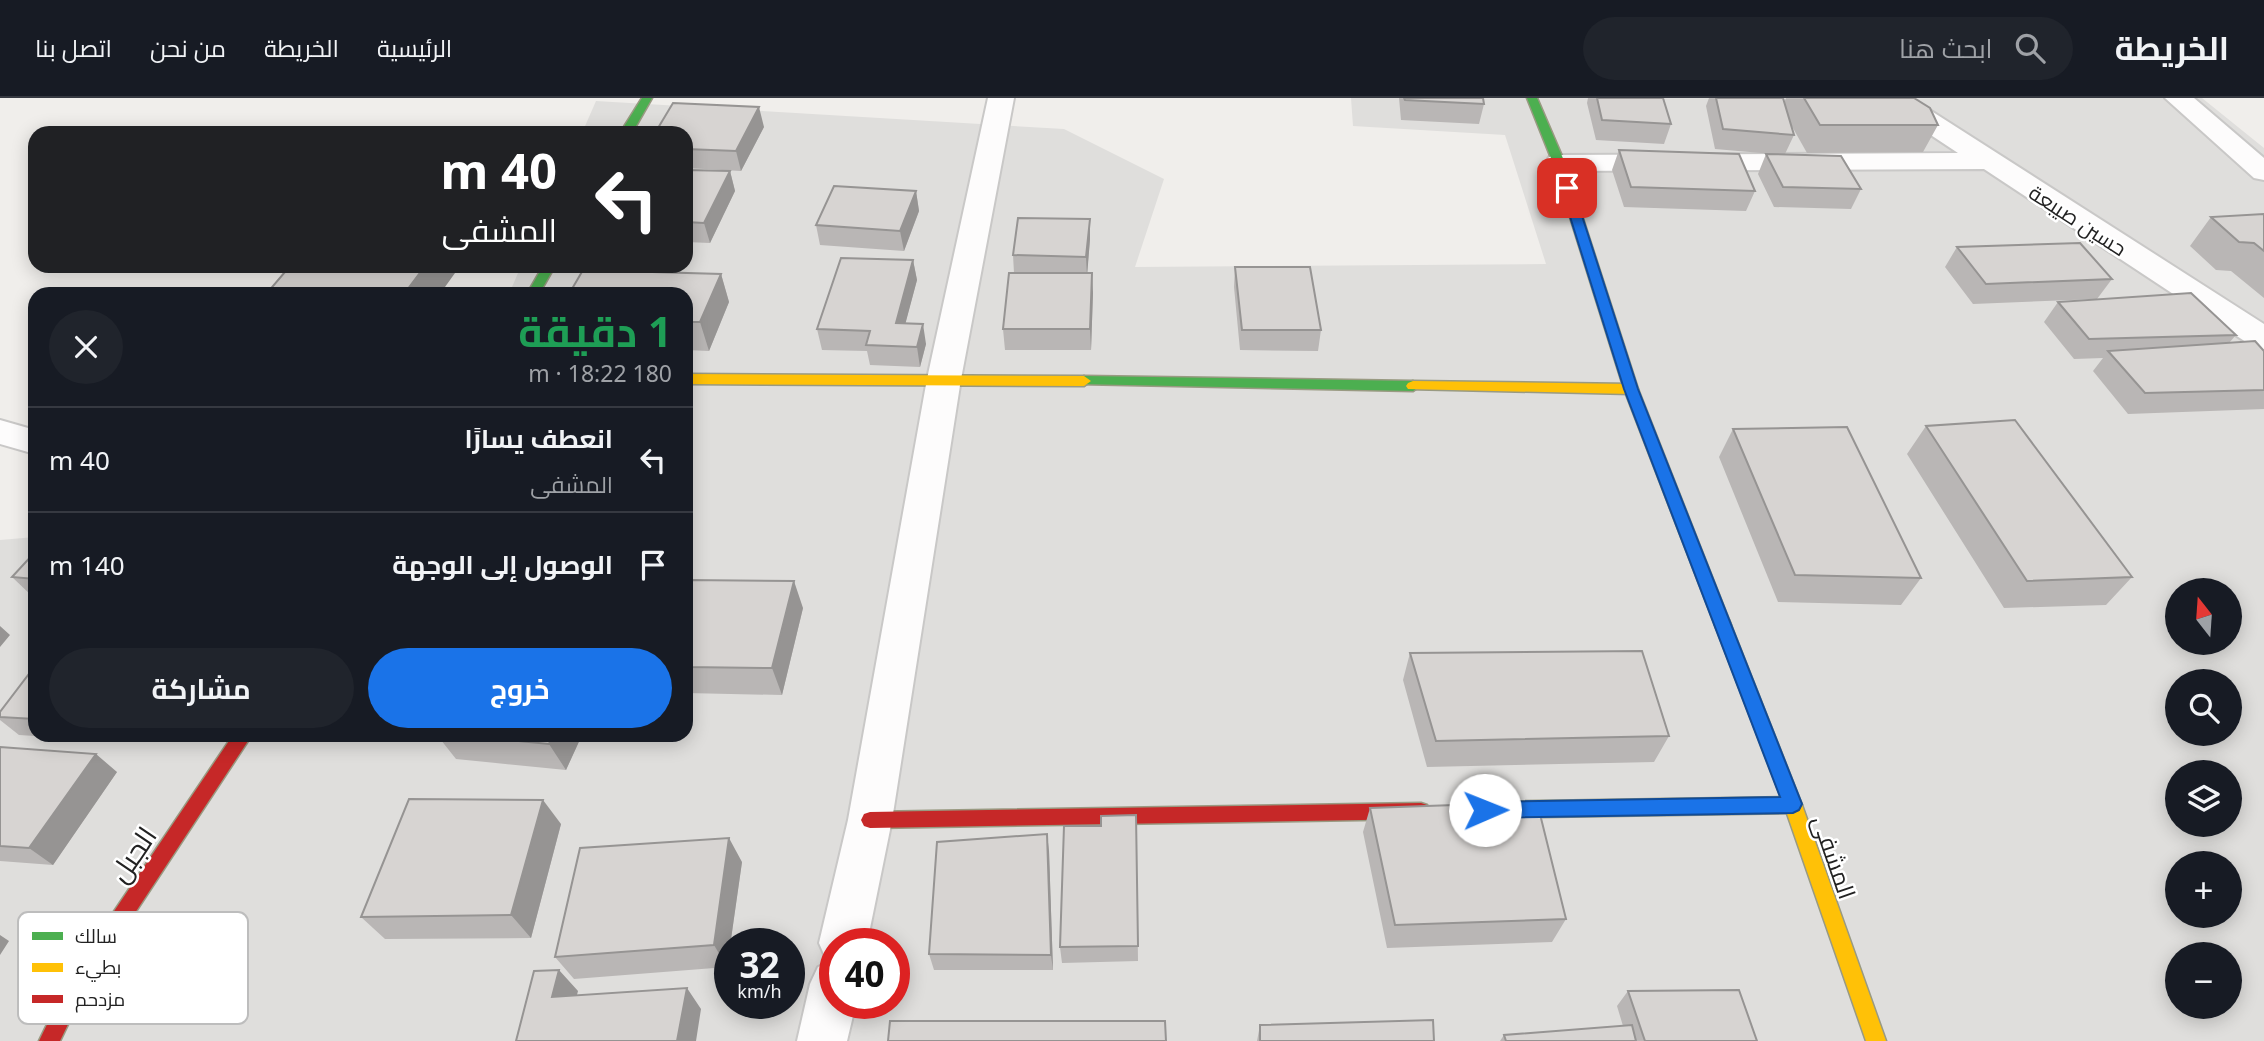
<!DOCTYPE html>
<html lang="ar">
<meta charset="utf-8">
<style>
:root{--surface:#171b24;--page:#20242c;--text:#f1f3f6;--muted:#9ea1a6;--line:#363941;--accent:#1a73e8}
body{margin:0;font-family:"Noto Sans",Cairo,sans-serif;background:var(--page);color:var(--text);direction:rtl;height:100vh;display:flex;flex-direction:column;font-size:26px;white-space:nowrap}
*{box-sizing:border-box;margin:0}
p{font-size:23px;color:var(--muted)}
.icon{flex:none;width:38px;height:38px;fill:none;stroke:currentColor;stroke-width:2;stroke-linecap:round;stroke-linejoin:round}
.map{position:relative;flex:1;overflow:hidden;direction:ltr}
.panel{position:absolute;left:28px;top:189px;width:665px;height:455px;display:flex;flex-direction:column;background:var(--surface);border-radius:21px;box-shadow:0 4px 18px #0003;direction:rtl}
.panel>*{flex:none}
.guide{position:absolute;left:28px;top:28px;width:665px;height:147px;border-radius:21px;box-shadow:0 4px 18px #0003;direction:rtl;background:#202124;color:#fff;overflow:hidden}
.needle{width:46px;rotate:343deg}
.tools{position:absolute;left:2165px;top:480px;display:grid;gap:14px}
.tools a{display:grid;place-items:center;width:77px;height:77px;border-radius:50%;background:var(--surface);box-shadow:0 4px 18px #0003;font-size:35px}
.speed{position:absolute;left:714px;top:830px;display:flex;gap:14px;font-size:35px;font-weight:700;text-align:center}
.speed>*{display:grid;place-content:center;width:91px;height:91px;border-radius:50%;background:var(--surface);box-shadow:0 4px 18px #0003;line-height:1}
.speed small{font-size:18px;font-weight:400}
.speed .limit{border:10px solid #d22;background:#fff;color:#111}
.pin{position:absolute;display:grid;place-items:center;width:60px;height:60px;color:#fff;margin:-30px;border-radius:14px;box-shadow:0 4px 10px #0006}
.me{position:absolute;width:77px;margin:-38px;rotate:89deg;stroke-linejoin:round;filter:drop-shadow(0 0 5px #0008)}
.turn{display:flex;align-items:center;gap:24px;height:147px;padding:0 21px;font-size:32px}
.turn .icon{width:91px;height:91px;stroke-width:2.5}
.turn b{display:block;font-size:49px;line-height:60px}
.round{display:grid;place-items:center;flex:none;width:74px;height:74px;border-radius:37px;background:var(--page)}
.summary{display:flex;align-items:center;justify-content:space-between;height:119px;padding:0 21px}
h1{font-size:42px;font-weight:700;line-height:52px;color:#1e9e55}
.primary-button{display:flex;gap:14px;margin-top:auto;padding:14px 21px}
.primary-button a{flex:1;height:80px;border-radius:42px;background:var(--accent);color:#fff;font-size:28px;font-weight:700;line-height:80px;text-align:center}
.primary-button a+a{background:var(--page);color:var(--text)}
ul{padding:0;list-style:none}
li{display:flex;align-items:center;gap:21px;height:105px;padding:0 21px;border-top:2px solid var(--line)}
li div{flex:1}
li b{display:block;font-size:26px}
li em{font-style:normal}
header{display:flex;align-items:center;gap:42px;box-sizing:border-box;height:98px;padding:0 35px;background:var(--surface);border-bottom:2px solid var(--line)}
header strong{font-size:33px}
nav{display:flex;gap:38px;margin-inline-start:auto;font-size:24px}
.search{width:490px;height:63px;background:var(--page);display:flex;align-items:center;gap:18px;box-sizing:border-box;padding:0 24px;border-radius:38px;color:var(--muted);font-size:26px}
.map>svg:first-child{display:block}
.residential{fill:#dfdedc;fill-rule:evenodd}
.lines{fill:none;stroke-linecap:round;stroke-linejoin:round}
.street-casing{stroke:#c9c8c7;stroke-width:4}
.fast-casing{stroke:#999a82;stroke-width:3}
.slow-casing{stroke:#999a82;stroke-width:3}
.jam-casing{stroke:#999a82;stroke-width:3}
.street{fill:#fdfcfc;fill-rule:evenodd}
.fast{fill:#4caf50;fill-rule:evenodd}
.slow{fill:#ffc107;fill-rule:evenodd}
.jam{fill:#c62828;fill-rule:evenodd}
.wall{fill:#b9b6b5}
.shaded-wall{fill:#969493}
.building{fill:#d7d4d2;stroke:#969493;stroke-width:2}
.route{fill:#1a73e8;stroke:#114b97;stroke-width:2}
.labels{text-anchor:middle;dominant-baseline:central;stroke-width:5;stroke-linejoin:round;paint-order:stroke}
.far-street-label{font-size:21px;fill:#222;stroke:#fff}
.street-label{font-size:24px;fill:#222;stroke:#fff}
.near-street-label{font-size:28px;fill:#222;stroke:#fff}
.key{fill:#fff;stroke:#bdbdbd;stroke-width:2}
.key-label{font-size:19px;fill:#222}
</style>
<header>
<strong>الخريطة</strong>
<div class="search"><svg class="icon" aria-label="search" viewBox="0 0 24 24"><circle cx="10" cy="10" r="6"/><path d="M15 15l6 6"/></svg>ابحث هنا</div>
<nav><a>الرئيسية</a><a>الخريطة</a><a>من نحن</a><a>اتصل بنا</a></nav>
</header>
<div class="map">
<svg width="2264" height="943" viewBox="0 0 2264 943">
<rect width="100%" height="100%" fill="#f0eeeb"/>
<!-- residential -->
<path class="residential" d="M1351,0H2202L2264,50V943H0V442L35,439V637H686V196H509L521,168H686V35H582L596,3L1064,31L1164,81L1135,169L1546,166L1505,37L1353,28ZM2177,492H2230V544H2177ZM2177,583H2230V635H2177ZM2177,674H2230V726H2177ZM2177,765H2230V817H2177ZM730,845H789V905H730ZM835,845H894V905H835ZM2177,856H2230V908H2177Z"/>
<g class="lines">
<!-- street casing -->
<g class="street-casing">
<path id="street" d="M988,0H1014L961,281L892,722L867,845H835V905H856L847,943H797L810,886L818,869L831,863L826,861L819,845L848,722L927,281Z
M1880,0H1911L2264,226V252L2252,248L1984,71L1559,73L1549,71L1545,65L1549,59L1559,57L1958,55L1884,6Z
M2165,0H2194L2264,60V82L2254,80Z
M0,322L35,332V356L0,346Z"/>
</g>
<!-- fast casing -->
<g class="fast-casing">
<path id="fast" d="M642,0H652L632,35H620Z
M1527,0H1537L1565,65L1638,291L1731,527L1729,532H1717L1715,527L1624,291L1553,65Z
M543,168H555L539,196H527Z
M1084,278L1413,283L1420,288L1413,293L1079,286L1077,283Z"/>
</g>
<!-- slow casing -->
<g class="slow-casing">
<path id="slow" d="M686,276L1084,278L1091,283L1084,288L686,286Z
M1413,283L1631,286L1638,291L1631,296L1408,291L1406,288L1408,285Z
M1723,521L1729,522L1731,527L1802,707L1886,943H1866L1784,707L1715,527L1717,522Z"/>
</g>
<!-- jam casing -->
<g class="jam-casing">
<path id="jam" d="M233,637H252L85,891L60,943H39L71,877Z
M1793,699L1799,701L1802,707L1799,713L1793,715L1485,720L1479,718L1476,712L1479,706L1485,704Z
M1421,705L1427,707L1430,713L1427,719L1421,721L870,730L864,728L861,722L864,716L870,714Z"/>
</g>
<!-- street -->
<use href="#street" class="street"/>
<!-- fast -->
<use href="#fast" class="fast"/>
<!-- slow -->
<use href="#slow" class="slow"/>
<!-- jam -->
<use href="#jam" class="jam"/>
</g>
<!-- wall -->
<path class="wall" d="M1399,0H1483L1484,6L1479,26L1401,22Z
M1588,0H1663L1671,26L1664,46L1596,42L1587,5Z
M1709,0H1783L1784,5L1786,0H1804L1938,27L1923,54L1807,55L1789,23L1794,37L1785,56L1861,91L1851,111L1774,109L1758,76L1766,56H1773L1715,51L1706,8Z
M764,29L741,73L686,70V35Z
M1619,52L1755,93L1746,113L1624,109L1612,72Z
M686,72L730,73L735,93L710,145L686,144Z
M916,93L919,113L904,153L820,147L816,127Z
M2264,116V200L2231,173L2216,172L2190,148L2211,119Z
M1090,121V141L1087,175L1093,195L1091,252H1005L1003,231L1014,175L1013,157Z
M1957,149L2112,181L2097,201L1973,206L1945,169Z
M913,162L917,182L905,226L926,246L920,269L870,267L867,253L822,252L817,231Z
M1235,169L1321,232L1318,253L1240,252L1234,189Z
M721,176L729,204L709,253L686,252V196Z
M2058,204L2236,237L2229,245L2264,253V311L2128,316L2093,273L2103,260L2074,261L2044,224Z
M1926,328L2132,479L2106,507L2004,510L1907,356Z
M1733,331L1921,480L1901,507L1778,504L1719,359Z
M35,454V499H33L12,479Z
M686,482L803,510L782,597L686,595Z
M1410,555L1669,638L1654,664L1427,669L1403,582Z
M35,568V637H136L132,644L19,637L0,622V614Z
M437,637H582L566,672L456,661Z
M0,649L117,674L53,767L0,763Z
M1370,710L1566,821L1552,844L1387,850L1363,734Z
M1136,717L1138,863L1062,865L1060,849L1101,728Z
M561,726L531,840L385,841L361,819Z
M1049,753L1053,872H934L929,856Z
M742,764L727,869L574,881L555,859Z
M1628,893L1757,943H1500L1504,937L1623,928L1617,908Z
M1260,927L1434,943H1257Z"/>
<!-- shaded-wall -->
<path class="shaded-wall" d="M759,9L764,29L741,73L736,53Z
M730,73L735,93L710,145L704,125Z
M916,93L919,113L904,153L900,133Z
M1090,121V141L1087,179L1086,159Z
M913,162L917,182L900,246L896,225Z
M425,168H460L440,196H404Z
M1092,175L1093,195L1091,252L1090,231Z
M721,176L729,204L709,253L700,224Z
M923,226L926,246L920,269L917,249Z
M794,483L803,510L782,597L772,570Z
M0,528L10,537L0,549Z
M124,637H136L132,644Z
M553,637H582L566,672L549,646Z
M96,656L117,674L53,767L29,750Z
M543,702L561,726L531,840L511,817Z
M1047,736L1049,753L1053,872L1051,857Z
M729,740L742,764L727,869L714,847Z
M0,837L9,843L0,857Z
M559,872L578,893L571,920L552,899Z
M687,890L701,911L696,943H677Z"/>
<!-- building -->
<path class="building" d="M1404,0H1483L1484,6L1405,2Z
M1597,0H1663L1671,26L1602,22Z
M1716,0H1783L1794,37L1723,31Z
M1804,0H1914L1930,10L1938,27H1820Z
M673,5L759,9L736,53L686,51V35H655Z
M1619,52L1739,56L1755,93L1631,89Z
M1766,56L1841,58L1861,91L1783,89Z
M686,72L730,73L704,125L686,124Z
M834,88L916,93L900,133L816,127Z
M2264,116V153L2254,145L2239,144L2211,119Z
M1018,120L1090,121L1086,159L1013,157Z
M2080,145L2112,181L1986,186L1957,149Z
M841,160L913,162L896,225L923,226L917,249L866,247L870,233L817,231Z
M290,168H425L404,196H287L267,195Z
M1235,169H1310L1321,232H1242Z
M583,172L721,176L700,224H686V196H569Z
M1009,175H1092L1090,231H1003Z
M2191,195L2236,237L2089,241L2058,204Z
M2255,243L2264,253V292L2145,295L2108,253Z
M2015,322L2132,479L2027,483L1926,328Z
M1847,329L1921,480L1795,477L1733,331Z
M35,454V481L12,479Z
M686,482L794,483L772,570L686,569Z
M1642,553L1669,638L1436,643L1410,555Z
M35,568V621L0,619V614Z
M454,637H553L549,646Z
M0,649L96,656L29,750L0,748Z
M409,701L543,702L511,817L361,819Z
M1537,704L1566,821L1395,827L1370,710Z
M1136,717L1138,848L1060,849L1064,728H1101V718Z
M1047,736L1051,857L929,856L937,744Z
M729,740L714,847L555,859L580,750Z
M559,872L552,899L687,890L677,943H516L534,873Z
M1739,892L1757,943H1645L1628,893Z
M1433,922L1434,943H1260V927Z
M890,923H1165L1166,943H888Z
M1632,927L1636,943H1506L1504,937Z"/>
<!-- route -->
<path class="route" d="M1563,87L1573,90L1638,291L1802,706L1799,712L1793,715L1485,720L1479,718L1476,712L1479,706L1485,704L1780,699L1624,291L1561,90Z"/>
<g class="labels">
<!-- far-street labels -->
<g class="far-street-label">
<text transform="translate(2078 122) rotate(33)">حسين صيبعة</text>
</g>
<!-- street labels -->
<g class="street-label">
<text transform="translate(1835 759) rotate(71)">المشفى</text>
</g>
<!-- near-street labels -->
<g class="near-street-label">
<text transform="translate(132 756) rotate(-56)">الجبل</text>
</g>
</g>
<!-- legend -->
<rect x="18" y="814" width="230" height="112" rx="10" class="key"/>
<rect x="32" y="834" width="31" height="8" fill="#4caf50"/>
<rect x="32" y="865" width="31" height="9" fill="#ffc107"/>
<rect x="32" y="897" width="31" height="8" fill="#c62828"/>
<g class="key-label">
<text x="75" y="845">سالك</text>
<text x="75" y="876">بطيء</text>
<text x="75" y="908">مزدحم</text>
</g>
</svg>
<div class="tools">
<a><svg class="needle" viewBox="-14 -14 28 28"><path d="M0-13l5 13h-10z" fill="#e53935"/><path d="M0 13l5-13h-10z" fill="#9ea1a6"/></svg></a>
<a><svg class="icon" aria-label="search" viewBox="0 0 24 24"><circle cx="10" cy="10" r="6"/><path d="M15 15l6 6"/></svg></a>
<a><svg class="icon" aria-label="layers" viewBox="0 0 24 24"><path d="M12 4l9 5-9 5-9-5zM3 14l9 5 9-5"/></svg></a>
<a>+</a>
<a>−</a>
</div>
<div class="speed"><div>32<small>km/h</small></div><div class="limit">40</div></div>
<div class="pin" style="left:1567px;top:90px;background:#d93025"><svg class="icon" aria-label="arrive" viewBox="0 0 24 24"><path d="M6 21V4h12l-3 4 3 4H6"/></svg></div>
<svg class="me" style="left:1485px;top:712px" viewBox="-20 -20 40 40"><circle r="19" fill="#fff"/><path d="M0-13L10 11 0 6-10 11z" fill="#1a73e8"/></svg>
<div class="guide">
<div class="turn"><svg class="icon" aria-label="left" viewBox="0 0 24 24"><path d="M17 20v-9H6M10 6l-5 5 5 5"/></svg><div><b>40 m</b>المشفى</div></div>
</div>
<section class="panel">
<div class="summary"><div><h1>1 دقيقة</h1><p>180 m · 18:22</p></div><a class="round"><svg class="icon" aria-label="close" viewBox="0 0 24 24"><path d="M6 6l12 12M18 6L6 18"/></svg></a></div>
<ul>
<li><svg class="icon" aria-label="left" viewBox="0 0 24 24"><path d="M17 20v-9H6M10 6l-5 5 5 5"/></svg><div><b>انعطف يسارًا</b><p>المشفى</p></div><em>40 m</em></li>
<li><svg class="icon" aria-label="arrive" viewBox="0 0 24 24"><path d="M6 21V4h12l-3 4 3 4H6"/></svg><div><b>الوصول إلى الوجهة</b></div><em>140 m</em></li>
</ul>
<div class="primary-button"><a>خروج</a><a>مشاركة</a></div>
</section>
</div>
